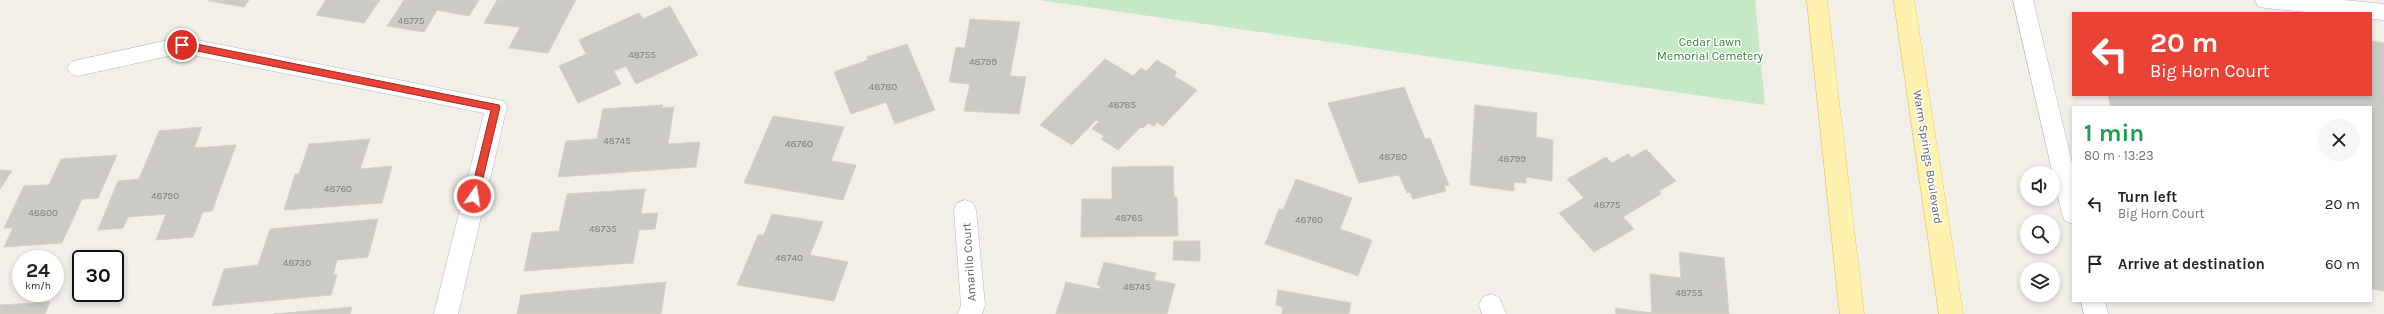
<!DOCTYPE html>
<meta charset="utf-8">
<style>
:root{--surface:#fff;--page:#f6f6f6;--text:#222;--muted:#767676}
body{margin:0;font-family:Karla,sans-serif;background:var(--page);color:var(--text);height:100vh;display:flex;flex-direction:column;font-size:15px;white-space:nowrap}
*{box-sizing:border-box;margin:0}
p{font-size:13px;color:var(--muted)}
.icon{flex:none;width:22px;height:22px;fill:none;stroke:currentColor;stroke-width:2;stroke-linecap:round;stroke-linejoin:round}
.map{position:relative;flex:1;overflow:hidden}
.panel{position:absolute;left:2072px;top:106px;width:300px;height:196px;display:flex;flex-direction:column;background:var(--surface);border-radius:0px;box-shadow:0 2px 6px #0003}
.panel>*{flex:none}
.guide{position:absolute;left:2072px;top:12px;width:300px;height:84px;border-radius:0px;box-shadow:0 2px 6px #0003;background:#ea4335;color:#fff;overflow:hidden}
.tools{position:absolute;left:2020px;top:166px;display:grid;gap:8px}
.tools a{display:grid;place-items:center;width:40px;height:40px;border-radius:50%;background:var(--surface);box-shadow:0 2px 6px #0003;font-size:20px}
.speed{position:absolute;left:12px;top:250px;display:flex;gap:8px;font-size:20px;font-weight:700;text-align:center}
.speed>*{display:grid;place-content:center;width:52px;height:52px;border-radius:50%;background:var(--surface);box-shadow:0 2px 6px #0003;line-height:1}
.speed small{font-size:10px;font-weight:400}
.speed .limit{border:2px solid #111;border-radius:6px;background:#fff;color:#111}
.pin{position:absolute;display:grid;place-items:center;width:34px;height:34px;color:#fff;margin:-17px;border:2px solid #fff;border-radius:50%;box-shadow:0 1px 4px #0007}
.me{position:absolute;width:44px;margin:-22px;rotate:13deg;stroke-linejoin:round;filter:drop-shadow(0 0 3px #0008)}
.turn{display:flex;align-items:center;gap:14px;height:84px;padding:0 12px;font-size:18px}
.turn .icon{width:52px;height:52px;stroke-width:2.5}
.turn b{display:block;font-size:28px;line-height:34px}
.round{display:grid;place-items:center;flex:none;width:42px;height:42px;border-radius:21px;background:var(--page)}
.head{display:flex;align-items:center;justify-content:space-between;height:68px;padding:0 12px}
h1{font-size:24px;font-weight:700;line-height:30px;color:#1e9e55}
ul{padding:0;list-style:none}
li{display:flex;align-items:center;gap:12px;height:60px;padding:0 12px}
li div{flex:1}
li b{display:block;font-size:15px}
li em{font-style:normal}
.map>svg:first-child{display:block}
.green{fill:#c5e8c5}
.building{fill:#cccac5;stroke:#d6d1c6}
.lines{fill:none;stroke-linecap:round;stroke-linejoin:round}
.minor-casing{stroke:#b5b8bc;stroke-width:1}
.major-casing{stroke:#f2c960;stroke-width:1}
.minor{fill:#fff;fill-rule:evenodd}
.major{fill:#fff2af;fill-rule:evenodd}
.route{fill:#ea4335;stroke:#982c22}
.labels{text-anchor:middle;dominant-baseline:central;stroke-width:3;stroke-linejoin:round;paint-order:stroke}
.number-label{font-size:10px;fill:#7a7d7f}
.park-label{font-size:12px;fill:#348238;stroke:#fff}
.street-label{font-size:12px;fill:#5f6368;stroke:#fff}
</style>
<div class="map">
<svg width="2384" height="314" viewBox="0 0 2384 314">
<rect width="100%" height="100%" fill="#f1efe8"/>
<!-- green -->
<path class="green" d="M1039,0H1755L1765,105Z"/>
<!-- building -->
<path class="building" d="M249,0L244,7L209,1V0Z
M326,0H380L364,23L316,15Z
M404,0H479L469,16L437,10L424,32L387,26Z
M497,0H576L548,53L509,48L520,27L484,23Z
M670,6L698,55L636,84L626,66L614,71L621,84L578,103L559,66L586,54L579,40L639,13L643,19Z
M970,19L1020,22L1010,76L1026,77L1019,114L964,111L970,84L949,82L956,47L965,48Z
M2371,41L2384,43V291L2371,289V107H2111L2108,95H2371Z
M907,44L935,110L895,124L886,102L851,114L834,72L868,60L867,57Z
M1105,59L1133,76L1141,68L1146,71L1157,60L1177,72L1174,76L1197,90L1163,126L1157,122L1154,126L1148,123L1143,128L1141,127L1118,150L1101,139L1104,136L1092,129L1099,121L1096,120L1072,145L1040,125Z
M1404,87L1425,139L1430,138L1449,185L1444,186L1446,191L1413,199L1410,192L1407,193L1399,175L1359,183L1328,103Z
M663,105L662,108L674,107L668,144L700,142L696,167L558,177L566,141L597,139L603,109Z
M1475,105L1537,113L1536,137L1553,140L1552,181L1526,177V183L1514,182V191L1470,185Z
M773,116L844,127L831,161L856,165L843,200L744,183Z
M202,127L194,148L236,145L212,211L203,212L193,237L156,240L166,214L128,217L123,228L98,230L118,181L139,179L159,131Z
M370,139L360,169L392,166L382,203L284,210L295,174H299L309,144Z
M1646,149L1676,181L1659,191L1661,194L1623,217L1634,229L1594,252L1559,213L1584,198L1567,179L1606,157L1612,163L1628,154L1632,158Z
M117,155L98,198L82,199L62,243L4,247L13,228H4L24,186L49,185L61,159Z
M1173,166L1174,197H1177L1178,236L1081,237L1082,199H1112V167Z
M0,170L12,171L0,189Z
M1296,179L1352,198L1340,229L1372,240L1358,276L1265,244L1279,209L1283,210Z
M645,189L641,214L658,213L655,229L639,230L633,263L524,271L532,233L559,231L567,194Z
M772,214L823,222L810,255L848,262L834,301L737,285L758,235H764Z
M378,219L368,257L337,260L333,275L337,274L331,295L212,306L224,269L258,265L270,229Z
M1174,241H1200V261L1173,260Z
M1679,252L1724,258L1729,314H1616L1615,308L1652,313L1650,274L1681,278Z
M1104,262L1156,273L1154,280L1175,284L1167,314H1056L1066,282L1099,289L1101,286L1097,285Z
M666,282L661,314H517L521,295Z
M1278,290L1351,303L1349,314H1282L1283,307L1276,305Z
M50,302L45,314H0V305Z
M352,307L350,314H274Z"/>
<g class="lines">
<!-- minor casing -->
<g class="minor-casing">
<path id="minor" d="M2013,0H2033L2073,167V224L2065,221L2062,214Z
M2255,0H2343L2384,4V20L2371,19V13H2316L2265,8L2258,6Z
M182,37L504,101L507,107L458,314H434L484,113L182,53L78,76L71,74L67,68L71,62L78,60Z
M965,200L973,203L976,210L985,305L982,314H958L961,305L954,210L957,203Z
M1491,294L1499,297L1506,314H1482L1479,305L1483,297Z
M2081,301H2105L2108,314H2084Z"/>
</g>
<!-- major casing -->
<g class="major-casing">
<path id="major" d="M1807,0H1827L1864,314H1840Z
M1894,0H1914L1963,314H1939Z"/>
</g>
<!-- minor -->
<use href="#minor" class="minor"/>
<!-- major -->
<use href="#major" class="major"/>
</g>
<!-- route -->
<path class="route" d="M182,41L499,105L500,107L478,199L474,200L470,196L491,110L182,48L178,45Z"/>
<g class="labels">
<!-- number labels -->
<g class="number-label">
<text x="411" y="21">48775</text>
<text x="642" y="55">48755</text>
<text x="983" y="62">48799</text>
<text x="883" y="87">48780</text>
<text x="1122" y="105">48785</text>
<text x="617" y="141">48745</text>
<text x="799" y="144">48760</text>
<text x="1393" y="157">48780</text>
<text x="1512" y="159">48799</text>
<text x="338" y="189">48760</text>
<text x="165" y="196">48790</text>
<text x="1607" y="205">48775</text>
<text x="43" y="213">48800</text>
<text x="1129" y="218">48765</text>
<text x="1309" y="220">48760</text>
<text x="603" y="229">48735</text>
<text x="789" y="258">48740</text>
<text x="297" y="263">48730</text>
<text x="1137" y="287">48745</text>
<text x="1689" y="293">48755</text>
</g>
<!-- park labels -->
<g class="park-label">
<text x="1710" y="42">Cedar Lawn<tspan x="1710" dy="14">Memorial Cemetery</tspan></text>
</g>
<!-- street labels -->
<g class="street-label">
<text transform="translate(1928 157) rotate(81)">Warm Springs Boulevard</text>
<text transform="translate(969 262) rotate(-94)">Amarillo Court</text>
</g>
</g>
</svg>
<div class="tools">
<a><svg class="icon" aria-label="sound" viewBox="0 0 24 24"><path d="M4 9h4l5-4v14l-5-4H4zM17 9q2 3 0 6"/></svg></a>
<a><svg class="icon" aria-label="search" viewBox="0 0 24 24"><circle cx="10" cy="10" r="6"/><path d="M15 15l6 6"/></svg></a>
<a><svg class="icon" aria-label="layers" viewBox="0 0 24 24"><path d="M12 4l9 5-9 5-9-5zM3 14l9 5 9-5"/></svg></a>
</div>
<div class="speed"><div>24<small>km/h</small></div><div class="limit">30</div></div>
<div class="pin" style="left:182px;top:45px;background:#d93025"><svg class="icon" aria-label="arrive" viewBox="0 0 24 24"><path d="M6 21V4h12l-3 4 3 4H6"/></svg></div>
<svg class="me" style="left:474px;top:196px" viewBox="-20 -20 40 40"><circle r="17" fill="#ea4335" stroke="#fff" stroke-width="3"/><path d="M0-11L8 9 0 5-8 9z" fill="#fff"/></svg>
<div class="guide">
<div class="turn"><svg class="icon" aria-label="left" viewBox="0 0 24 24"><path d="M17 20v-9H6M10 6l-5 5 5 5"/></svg><div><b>20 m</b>Big Horn Court</div></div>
</div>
<section class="panel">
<div class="head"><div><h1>1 min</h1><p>80 m · 13:23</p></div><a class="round"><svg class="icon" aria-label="close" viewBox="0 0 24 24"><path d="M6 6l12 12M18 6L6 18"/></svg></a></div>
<ul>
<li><svg class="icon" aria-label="left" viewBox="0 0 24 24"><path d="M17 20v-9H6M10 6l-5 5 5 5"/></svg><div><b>Turn left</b><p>Big Horn Court</p></div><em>20 m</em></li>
<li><svg class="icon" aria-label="arrive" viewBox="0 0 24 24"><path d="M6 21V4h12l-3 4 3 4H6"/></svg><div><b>Arrive at destination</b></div><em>60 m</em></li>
</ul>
</section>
</div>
